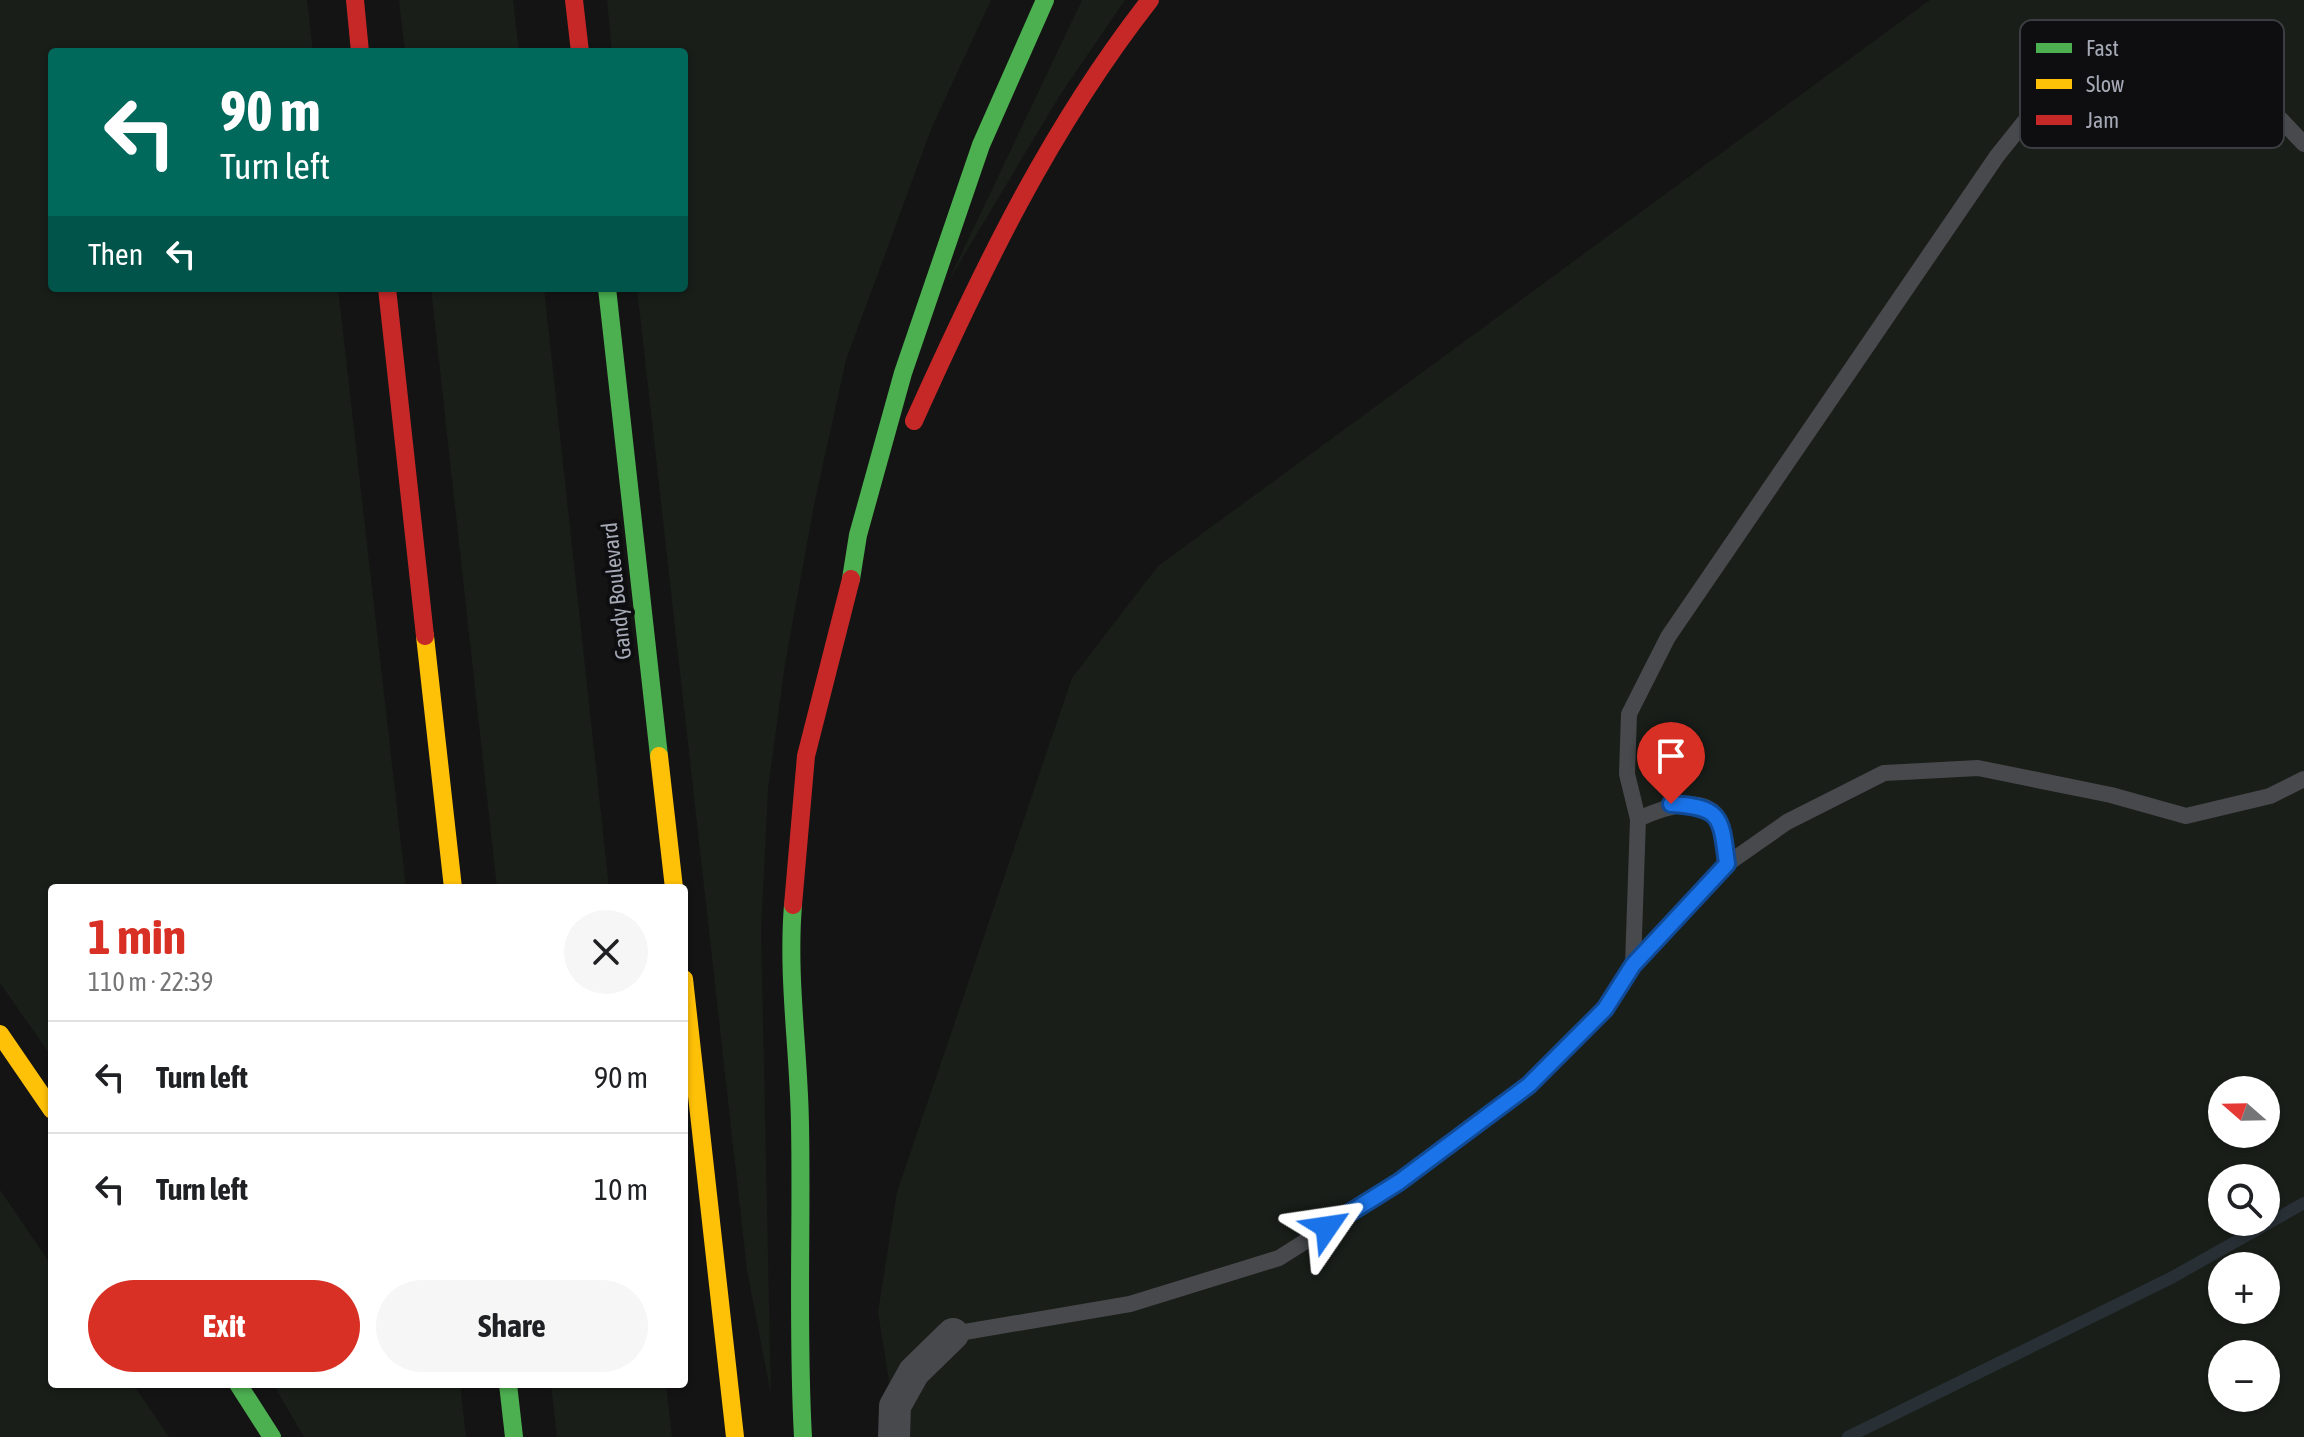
<!DOCTYPE html>
<meta charset="utf-8">
<style>
:root{--surface:#fff;--page:#f6f6f6;--text:#202124;--muted:#757577;--line:#e0e0e0;--accent:#d93025}
body{margin:0;font-family:"Asap Condensed",sans-serif;background:var(--page);color:var(--text);height:100vh;display:flex;flex-direction:column;font-size:30px;white-space:nowrap}
*{box-sizing:border-box;margin:0}
p{font-size:26px;color:var(--muted)}
.icon{flex:none;width:44px;height:44px;fill:none;stroke:currentColor;stroke-width:2;stroke-linecap:round;stroke-linejoin:round}
.map{position:relative;flex:1;overflow:hidden}
.side{position:absolute;left:48px;top:884px;width:640px;height:504px;display:flex;flex-direction:column;background:var(--surface);border-radius:8px;box-shadow:0 2px 6px #0004}
.side>*{flex:none}
.guide{position:absolute;left:48px;top:48px;width:640px;height:244px;border-radius:8px;box-shadow:0 2px 6px #0004;background:#00695c;color:#fff;overflow:hidden}
.needle{width:52px;rotate:290deg}
.fabs{position:absolute;left:2208px;top:1076px;display:grid;gap:16px}
.fabs a{display:grid;place-items:center;width:72px;height:72px;border-radius:50%;background:var(--surface);box-shadow:0 2px 6px #0004;font-size:40px}
.pin{position:absolute;display:grid;place-items:center;width:68px;height:68px;color:#fff;margin:-82px -34px;border-radius:50% 50% 50% 0;rotate:-45deg;box-shadow:0 0 8px #0007}
.pin .icon{rotate:45deg}
.me{position:absolute;width:88px;margin:-44px;rotate:58deg;stroke-linejoin:round;filter:drop-shadow(0 0 6px #0008)}
.turn{display:flex;align-items:center;gap:28px;height:168px;padding:0 40px;font-size:36px}
.turn .icon{width:104px;height:104px;stroke-width:2.5}
.turn b{display:block;font-size:56px;line-height:68px}
.then{display:flex;align-items:center;height:76px;padding:0 40px;background:#0003;gap:16px;font-size:30px}
.round{display:grid;place-items:center;flex:none;width:84px;height:84px;border-radius:42px;background:var(--page)}
.overview{display:flex;align-items:center;justify-content:space-between;height:136px;padding:0 40px}
h1{font-size:48px;font-weight:700;line-height:60px;color:var(--accent)}
.primary-button{display:flex;gap:16px;margin-top:auto;padding:16px 40px}
.primary-button a{flex:1;height:92px;border-radius:48px;background:var(--accent);color:#fff;font-size:32px;font-weight:700;line-height:92px;text-align:center}
.primary-button a+a{background:var(--page);color:var(--text)}
ul{padding:0;list-style:none}
li{display:flex;align-items:center;gap:24px;height:112px;padding:0 40px;border-top:2px solid var(--line)}
li div{flex:1}
li b{display:block;font-size:30px}
li em{font-style:normal}
.map>svg:first-child{display:block}
.green{fill:#191e19;fill-rule:evenodd}
.lines{fill:none;stroke-linecap:round;stroke-linejoin:round}
.stream{stroke:#283036;stroke-width:12}
.lane{stroke:#48494d;stroke-width:16}
.street{stroke:#48494d;stroke-width:32}
.fast{stroke:#4caf50;stroke-width:18}
.slow{stroke:#ffc107;stroke-width:18}
.jam{stroke:#c62828;stroke-width:18}
.route-casing{stroke:#114b97;stroke-width:20}
.route{stroke:#1a73e8;stroke-width:14}
.labels{text-anchor:middle;dominant-baseline:central;stroke-width:8;stroke-linejoin:round;paint-order:stroke}
.street-label{font-size:22px;fill:#a5aab6;stroke:#0e0e10}
.key{fill:#0e0e10;stroke:#3b3d42;stroke-width:2}
.key-label{font-size:22px;fill:#a5aab6}
</style>
<div class="map">
<svg width="2304" height="1437" viewBox="0 0 2304 1437">
<rect width="100%" height="100%" fill="#141414"/>
<!-- green -->
<path class="green" d="M0,0H307L313,52H52V288H338L406,888H52V1057L0,983Z
M399,0H513L519,52H405Z
M607,0H991L932,127L846,360L814,505L785,664L768,789L761,930L771,1395L747,1270L637,288H684V52H612Z
M1082,0H1125L1060,95L948,282Z
M1930,0H2304V1437H898L878,1312L897,1192L1072,678L1158,566ZM2222,1090H2266V1134H2222ZM2222,1178H2266V1222H2222ZM2222,1266H2266V1310H2222ZM2222,1354H2266V1398H2222Z
M431,288H544L609,888H497Z
M0,1190L52,1266V1384H133L169,1437H0Z
M273,1384H460L466,1437H304Z
M551,1384H666L672,1437H557Z"/>
<g class="lines">
<!-- stream -->
<path class="stream" d="M1848,1437L2171,1278L2304,1203"/>
<!-- lane -->
<path class="lane" d="M1638,819C1660,809 1711,789 1722,826C1726,837 1726,852 1727,864
M1633,965L1638,819L1627,774L1629,714L1668,637L1997,156L2057,81L2118,49L2169,42L2207,50L2250,87L2304,144
M953,1334L1130,1304L1279,1258L1399,1182L1529,1085L1605,1009L1633,965L1727,864L1787,822L1884,773L1978,768L2111,795L2186,816L2270,796L2304,779"/>
<!-- street -->
<path class="street" d="M894,1437L895,1406L914,1372L953,1334"/>
<!-- fast -->
<path class="fast" d="M607,288L659,756
M851,579L858,535L903,373L981,145L1045,0
M793,905C787,979 799,1051 800,1125C802,1229 797,1333 803,1437
M238,1384L272,1437
M508,1384L514,1437"/>
<!-- slow -->
<path class="slow" d="M425,636L453,888
M659,756L674,888
M684,979L735,1437
M0,1034L52,1110"/>
<!-- jam -->
<path class="jam" d="M355,0L360,52
M574,0L580,52
M387,288L425,636
M914,421C981,272 1049,129 1150,0
M793,905L806,756L851,579"/>
</g>
<g class="lines">
<!-- route casing -->
<g class="route-casing">
<path id="route" d="M1327,1227L1399,1182L1529,1085L1605,1009L1633,965L1727,864C1721,817 1722,807 1671,804"/>
</g>
<!-- route -->
<use href="#route" class="route"/>
</g>
<g class="labels">
<!-- street labels -->
<g class="street-label">
<text transform="translate(616 591) rotate(-96)">Gandy Boulevard</text>
</g>
</g>
<!-- legend -->
<rect x="2020" y="20" width="264" height="128" rx="12" class="key"/>
<rect x="2036" y="43" width="36" height="10" fill="#4caf50"/>
<rect x="2036" y="79" width="36" height="10" fill="#ffc107"/>
<rect x="2036" y="115" width="36" height="10" fill="#c62828"/>
<g class="key-label">
<text x="2086" y="56">Fast</text>
<text x="2086" y="92">Slow</text>
<text x="2086" y="128">Jam</text>
</g>
</svg>
<div class="fabs">
<a><svg class="needle" viewBox="-14 -14 28 28"><path d="M0-13l5 13h-10z" fill="#e53935"/><path d="M0 13l5-13h-10z" fill="#757577"/></svg></a>
<a><svg class="icon" aria-label="search" viewBox="0 0 24 24"><circle cx="10" cy="10" r="6"/><path d="M15 15l6 6"/></svg></a>
<a>+</a>
<a>−</a>
</div>
<div class="pin" style="left:1671px;top:804px;background:#d93025"><svg class="icon" aria-label="arrive" viewBox="0 0 24 24"><path d="M6 21V4h12l-3 4 3 4H6"/></svg></div>
<svg class="me" style="left:1327px;top:1227px" viewBox="-20 -20 40 40"><path d="M0-17L14 15 0 8-14 15z" fill="#1a73e8" stroke="#fff" stroke-width="4"/></svg>
<div class="guide">
<div class="turn"><svg class="icon" aria-label="left" viewBox="0 0 24 24"><path d="M17 20v-9H6M10 6l-5 5 5 5"/></svg><div><b>90 m</b>Turn left</div></div>
<div class="then">Then<svg class="icon" aria-label="left" viewBox="0 0 24 24"><path d="M17 20v-9H6M10 6l-5 5 5 5"/></svg></div>
</div>
<section class="side">
<div class="overview"><div><h1>1 min</h1><p>110 m · 22:39</p></div><a class="round"><svg class="icon" aria-label="close" viewBox="0 0 24 24"><path d="M6 6l12 12M18 6L6 18"/></svg></a></div>
<ul>
<li><svg class="icon" aria-label="left" viewBox="0 0 24 24"><path d="M17 20v-9H6M10 6l-5 5 5 5"/></svg><div><b>Turn left</b></div><em>90 m</em></li>
<li><svg class="icon" aria-label="left" viewBox="0 0 24 24"><path d="M17 20v-9H6M10 6l-5 5 5 5"/></svg><div><b>Turn left</b></div><em>10 m</em></li>
</ul>
<div class="primary-button"><a>Exit</a><a>Share</a></div>
</section>
</div>
